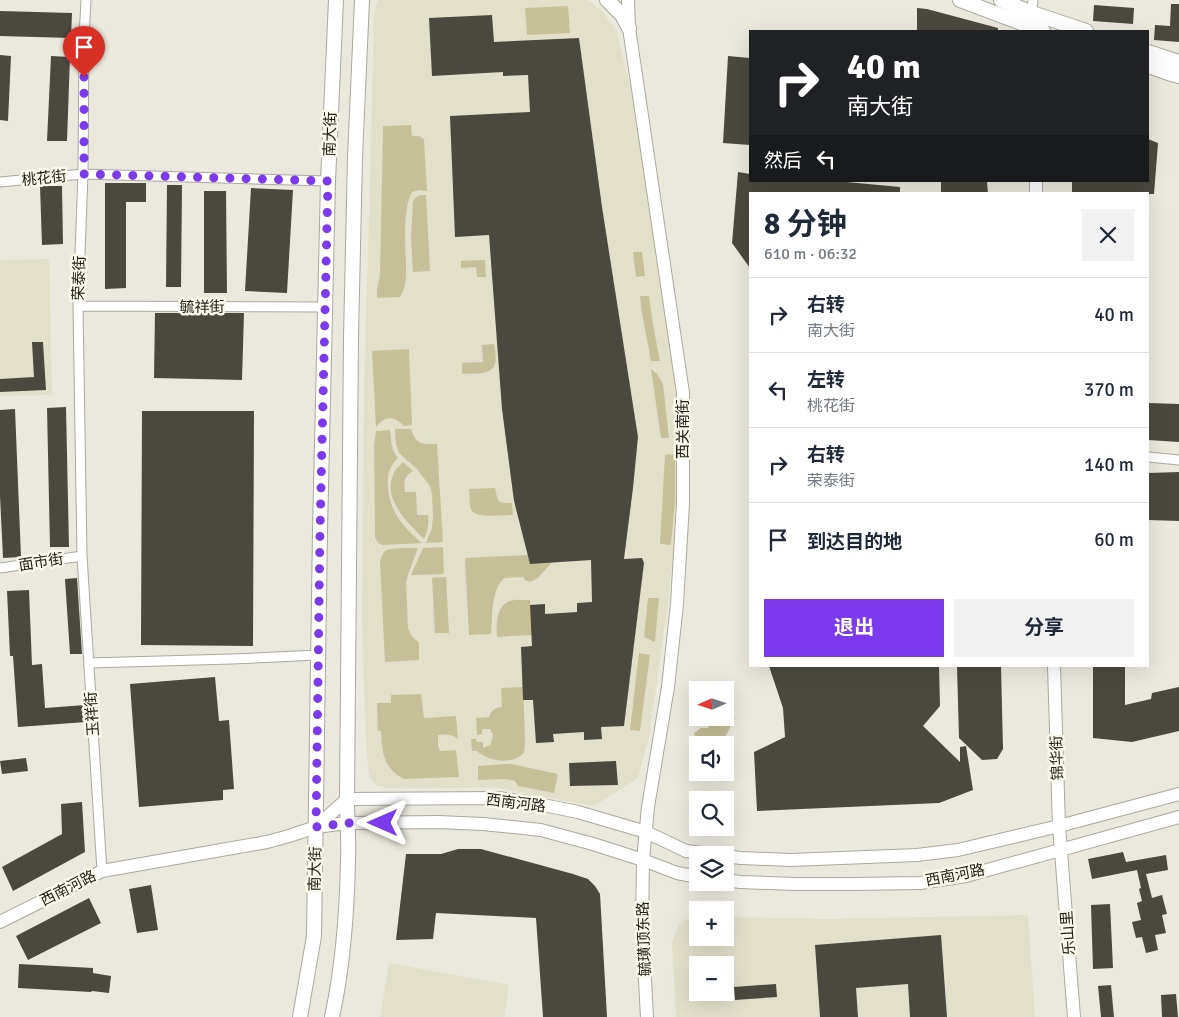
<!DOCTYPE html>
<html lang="zh">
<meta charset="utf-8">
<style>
:root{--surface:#fff;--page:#f2f2f3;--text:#1f2937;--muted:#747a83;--line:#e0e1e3;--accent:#7c3aed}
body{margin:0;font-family:Signika,"Noto Sans SC",sans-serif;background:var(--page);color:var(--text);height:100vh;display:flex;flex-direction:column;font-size:19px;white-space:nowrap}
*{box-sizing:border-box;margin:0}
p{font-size:16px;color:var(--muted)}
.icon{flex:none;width:28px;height:28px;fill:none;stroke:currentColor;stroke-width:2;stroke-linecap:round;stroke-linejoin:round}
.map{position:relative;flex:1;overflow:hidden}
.drawer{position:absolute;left:749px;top:192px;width:400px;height:475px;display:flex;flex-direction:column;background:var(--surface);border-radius:0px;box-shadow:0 5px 20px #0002}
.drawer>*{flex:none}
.hud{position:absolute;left:749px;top:30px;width:400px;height:152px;border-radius:0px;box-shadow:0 5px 20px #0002;background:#202124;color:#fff;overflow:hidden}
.needle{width:32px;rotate:267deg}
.fabs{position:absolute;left:689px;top:681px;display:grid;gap:10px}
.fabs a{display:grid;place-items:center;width:45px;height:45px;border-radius:0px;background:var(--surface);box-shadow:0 5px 20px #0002;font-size:25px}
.pin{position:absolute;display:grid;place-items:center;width:42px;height:42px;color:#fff;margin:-51px -21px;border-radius:50% 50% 50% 0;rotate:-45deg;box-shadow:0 0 5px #0007}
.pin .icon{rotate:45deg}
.me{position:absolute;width:55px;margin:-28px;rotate:270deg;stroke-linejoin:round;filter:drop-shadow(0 0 4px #0008)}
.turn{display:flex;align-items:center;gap:18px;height:105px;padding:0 15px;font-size:22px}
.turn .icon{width:65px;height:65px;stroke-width:2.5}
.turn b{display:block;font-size:35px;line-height:42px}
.then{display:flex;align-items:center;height:48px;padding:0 15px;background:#0003;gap:10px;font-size:19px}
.round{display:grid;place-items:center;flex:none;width:52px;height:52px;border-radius:0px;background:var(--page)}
.head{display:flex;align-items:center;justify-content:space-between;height:85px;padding:0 15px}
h1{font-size:30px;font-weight:700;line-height:38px}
.action{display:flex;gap:10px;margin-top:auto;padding:10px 15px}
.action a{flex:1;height:58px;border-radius:0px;background:var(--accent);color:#fff;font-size:20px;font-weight:700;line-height:58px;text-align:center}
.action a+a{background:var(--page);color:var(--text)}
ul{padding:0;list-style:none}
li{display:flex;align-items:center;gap:15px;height:75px;padding:0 15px;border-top:1px solid var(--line)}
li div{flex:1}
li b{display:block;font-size:19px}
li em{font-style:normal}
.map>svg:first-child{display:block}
.built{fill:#e2dfcb;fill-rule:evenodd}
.green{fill:#c6c099}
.building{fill:#4b493f}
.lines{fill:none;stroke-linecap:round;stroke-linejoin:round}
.street-casing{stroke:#aba99d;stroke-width:11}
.secondary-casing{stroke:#aba99d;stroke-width:14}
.primary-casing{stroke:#aba99d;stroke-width:16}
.street{stroke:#fff;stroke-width:9}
.secondary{stroke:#fff;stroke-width:12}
.primary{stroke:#fff;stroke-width:14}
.route{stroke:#7c3aed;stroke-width:9;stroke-dasharray:0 16.2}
.labels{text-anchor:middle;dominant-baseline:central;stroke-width:5;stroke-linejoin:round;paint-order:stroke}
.street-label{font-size:15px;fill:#1f1f1a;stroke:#f8f7ea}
</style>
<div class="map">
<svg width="1179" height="1017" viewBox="0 0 1179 1017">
<rect width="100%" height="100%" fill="#ebe9dd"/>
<!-- built -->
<path class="built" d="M379,0H584L589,1L602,11L617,32L641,133L676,381L679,417L676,533L670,582L669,597L649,736L638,778L594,806L497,788H386L376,785L370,778L368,768L365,721L362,619L364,385L370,185L374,12L377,3Z
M49,259L52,395L0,396V260Z
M1028,915L1035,1017H676L672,943L677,928L682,921L697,916L698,938H725V917L828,919ZM698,965H725V992H698Z
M389,963L509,985L504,1017H380Z"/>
<!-- green -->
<path class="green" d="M568,6L570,33L527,35L525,8Z
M411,125L412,136H419L424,139L427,191L419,190L412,192C403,208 405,244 406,262C406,274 407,286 400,297L377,298V290L380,275L383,126Z
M421,195H426L430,271L413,272L411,238L413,201L416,197Z
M633,252H642L645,276L636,277Z
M485,260L486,277H477L476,267L461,268V261Z
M640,296H649L653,325L660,361H651L642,313Z
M494,344C495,350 497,359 495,364C492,376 471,373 462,374V363L483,362L482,345Z
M409,349L412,425L404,426C393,415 385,416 376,427L372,351Z
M651,369L657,374L663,384L669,438H661Z
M395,429H411C416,445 421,444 437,444L443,542L426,543L432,528L433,515L432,494L430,486L416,468L399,453L396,444Z
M390,430C391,440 391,450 398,458C391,465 387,473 388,483C388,510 402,526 422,543L383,545C378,544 377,542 375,537L374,445L376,431Z
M675,454V500L671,545L660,544L665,455Z
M403,462L413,471C403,478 404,481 405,492H416L417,515H428C429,524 428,531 424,539C408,523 383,500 393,475C395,469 399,466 403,462Z
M495,488C498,502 497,503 512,503L513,515C504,515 474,519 471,509C469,504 470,495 469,489Z
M443,547L444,574L411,575L423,548Z
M418,548L408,575L406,583L408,628C410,634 413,639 419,642V660L385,662L380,562C381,559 382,553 385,551C391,547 411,548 418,548Z
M528,555L552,562L538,578L530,582L525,580L523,577L504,578C490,592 493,616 491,634L469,635L465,558Z
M446,577L449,633H435L432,578Z
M648,598H659L655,642L644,637Z
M530,600L532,635L497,637C496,625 496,606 510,601C516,599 524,600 530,600Z
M639,653L650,655L640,731L630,730Z
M523,687L525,740L524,753C511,765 490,762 477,751H472L471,739H476L477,742H483V748L490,745C493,739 494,734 490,729H482V734L477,735L476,718L489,717C491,710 495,708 502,707L501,688Z
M421,694L424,718L456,716L458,739C452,734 446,734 438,735V746L440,751L456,750L459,777L404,779C383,768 382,752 381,731H378L377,703H391V695Z
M725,716L735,718L721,745H715L714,740L711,741V745H698C697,740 695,738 694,733L701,728H708L712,720L717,718H725Z
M505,764H511L558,774L554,793L518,786L515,781L505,779L478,780V766Z"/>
<!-- building -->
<path class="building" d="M1171,4H1179V42L1154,40L1155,25L1170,26Z
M1094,5L1134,8L1133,24L1093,21Z
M917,8L927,9L998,28V31H917Z
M0,11L72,13L71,38L0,36Z
M492,15L494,42L579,38L602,207L638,437L633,488L624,559L642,558L644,563L624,726L601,727L602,739L584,740V732L553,734L554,742L536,743L533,700H523L521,647L532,646L530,605L545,604V614L577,612V603L592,602L591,560L530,564L514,501L502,409L489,235L455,237L450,116L530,112L528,75L503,76V72L432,76L429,18Z
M0,55L11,56L8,121L0,120Z
M51,56L70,57L67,141H47Z
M728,56L750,58V145L723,143Z
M1148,139L1158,143L1154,194H1072V181H1148Z
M738,172L750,174V181H836L900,187V194H750V268L732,243Z
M941,181H987L988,194H941Z
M105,183H146V202H126V288L105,289Z
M167,185H182L181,287H166Z
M40,186H62L63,244L42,245Z
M251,188L293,190L287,293L245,291Z
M204,191H226L227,293H204Z
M155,313H244L242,380L154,378Z
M32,342H43L46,390L0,392V379L34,377Z
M1148,403L1179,404V442L1148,440Z
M66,407L69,547H50L47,408Z
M15,409L21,557L3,558L0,496V410Z
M142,411H254L253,646L141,645Z
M1179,472V521L1148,520V473Z
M77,578L82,654H70L65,579Z
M29,590L32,665L42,664L45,708L85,705L86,722L18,727L13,656H10L7,591Z
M769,666H939L940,706L923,726L960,762V747L966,746L973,790L939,803L757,811L754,752L785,737L783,708Z
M957,666H1001L1003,749L997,759L982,760L959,738Z
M1093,666H1125V705L1151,699L1152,693L1179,687V731L1132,742L1093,738Z
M215,677L219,721L229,720L234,789L223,790V800L139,807L130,684Z
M26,758L28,771L2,774L0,761Z
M616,761L618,785L570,786L569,763Z
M82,802L85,852L13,891L2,867L62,834L61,804Z
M458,849H481L573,874L588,879L595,886L600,894L607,1017H543L536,918L436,913L433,939L396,940L406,854H441Z
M1123,852L1126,862L1166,855L1168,870L1146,874L1152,898L1162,895L1167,914L1162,915L1166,933L1155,935L1158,950L1146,953L1142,937L1136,938L1132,922L1141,920L1137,903L1142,901L1139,889L1141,888L1137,870L1092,879L1088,859Z
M151,885L158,930L137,933L129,889Z
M89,898L101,923L28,960L16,936Z
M1110,904L1113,968L1093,969L1091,905Z
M941,935L947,1017H910L908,984L856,988L858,1017H820L815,945Z
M19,964L93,968V973L111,976L109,993L92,991L91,992L18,988Z
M776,984L777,997L735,1000L734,987Z
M1111,985L1114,1017H1101L1098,986Z
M1176,994L1178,1017H1162L1161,995Z"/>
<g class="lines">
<!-- street casing -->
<g class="street-casing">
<path id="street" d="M86,0L84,38L83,174L78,306L82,556L102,871
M1031,17L1033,0
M0,182L83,174L328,181
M78,306L325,307
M1148,457L1179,460
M0,568L82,556
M89,663L232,659L318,655"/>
</g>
<!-- secondary casing -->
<g class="secondary-casing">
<path id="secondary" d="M628,0L629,28L683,393V503L677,604L668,687L648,807L643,860L642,927L647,1017
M1036,181V194
M1054,666L1059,826L1074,1017
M316,827L347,799L499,798L528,802L578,812L646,832L686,851L719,855
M725,856L741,858L791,860L917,855L958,850L1059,826L1179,794
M725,880L740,882L795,884H852L920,883L966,876L1179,817
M0,922L102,871L267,842L289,836L316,827L347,823L438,822L483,824L541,830L593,844L643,860L677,873L698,877"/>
</g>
<!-- primary casing -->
<g class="primary-casing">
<path id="primary" d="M607,0L622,15L629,28
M960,0L1043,31
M1001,0L1032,13L1086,31
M1148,52L1179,62
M1148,66L1171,74L1179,76
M300,1017L314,936L320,531L328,181L336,0
M332,1017C343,966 347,912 348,861C349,840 347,820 347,799L351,337L355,157L362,0"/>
</g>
<!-- street -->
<use href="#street" class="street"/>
<!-- secondary -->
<use href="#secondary" class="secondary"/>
<!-- primary -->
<use href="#primary" class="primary"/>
</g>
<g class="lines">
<!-- route -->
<path class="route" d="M84,77V174L328,181L320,531L316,827L347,823H383"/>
</g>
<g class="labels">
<!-- street labels -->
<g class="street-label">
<text transform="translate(330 134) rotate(-88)">南大街</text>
<text transform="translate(44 178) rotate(-6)">桃花街</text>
<text transform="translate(79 278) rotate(-88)">荣泰街</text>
<text x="202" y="307">毓祥街</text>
<text transform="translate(683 429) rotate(-90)">西关南街</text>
<text transform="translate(41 562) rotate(-9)">面市街</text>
<text transform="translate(92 714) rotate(-94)">玉祥街</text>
<text transform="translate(1057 758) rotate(-92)">锦华街</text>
<text transform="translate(516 803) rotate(7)">西南河路</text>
<text transform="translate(315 869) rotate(-89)">南大街</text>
<text transform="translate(955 875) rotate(-11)">西南河路</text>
<text transform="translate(68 888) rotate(-27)">西南河路</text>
<text transform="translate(1068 933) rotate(-94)">乐山里</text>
<text transform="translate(644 939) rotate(-92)">毓璜顶东路</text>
</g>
</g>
</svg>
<div class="fabs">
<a><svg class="needle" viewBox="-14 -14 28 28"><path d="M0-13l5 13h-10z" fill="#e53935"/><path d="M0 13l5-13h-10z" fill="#747a83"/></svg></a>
<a><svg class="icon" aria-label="sound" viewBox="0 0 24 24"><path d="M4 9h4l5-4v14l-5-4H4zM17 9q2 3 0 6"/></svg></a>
<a><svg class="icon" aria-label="search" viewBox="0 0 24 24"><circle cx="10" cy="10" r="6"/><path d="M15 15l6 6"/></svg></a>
<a><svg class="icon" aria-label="layers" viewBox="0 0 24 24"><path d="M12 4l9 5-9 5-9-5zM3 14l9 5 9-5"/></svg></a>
<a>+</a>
<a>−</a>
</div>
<div class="pin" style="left:84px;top:77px;background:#d93025"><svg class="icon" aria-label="arrive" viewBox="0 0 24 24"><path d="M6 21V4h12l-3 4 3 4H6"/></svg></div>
<svg class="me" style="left:383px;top:823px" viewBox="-20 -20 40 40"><path d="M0-17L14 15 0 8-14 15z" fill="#7c3aed" stroke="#fff" stroke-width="4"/></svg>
<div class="hud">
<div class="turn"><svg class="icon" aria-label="right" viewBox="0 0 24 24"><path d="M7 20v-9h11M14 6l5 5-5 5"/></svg><div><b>40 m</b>南大街</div></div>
<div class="then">然后<svg class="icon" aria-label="left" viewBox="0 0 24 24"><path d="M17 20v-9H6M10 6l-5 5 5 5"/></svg></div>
</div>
<section class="drawer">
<div class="head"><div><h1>8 分钟</h1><p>610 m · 06:32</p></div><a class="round"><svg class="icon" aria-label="close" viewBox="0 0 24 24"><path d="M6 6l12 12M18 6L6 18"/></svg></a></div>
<ul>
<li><svg class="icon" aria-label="right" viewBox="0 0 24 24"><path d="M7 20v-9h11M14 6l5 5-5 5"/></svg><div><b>右转</b><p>南大街</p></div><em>40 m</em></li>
<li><svg class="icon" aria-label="left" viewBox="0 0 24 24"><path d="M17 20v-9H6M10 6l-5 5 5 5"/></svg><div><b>左转</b><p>桃花街</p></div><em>370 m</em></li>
<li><svg class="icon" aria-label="right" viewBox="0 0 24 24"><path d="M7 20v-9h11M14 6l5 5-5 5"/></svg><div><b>右转</b><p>荣泰街</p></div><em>140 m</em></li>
<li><svg class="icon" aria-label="arrive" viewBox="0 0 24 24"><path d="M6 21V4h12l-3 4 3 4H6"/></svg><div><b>到达目的地</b></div><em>60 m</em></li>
</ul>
<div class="action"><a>退出</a><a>分享</a></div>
</section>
</div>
